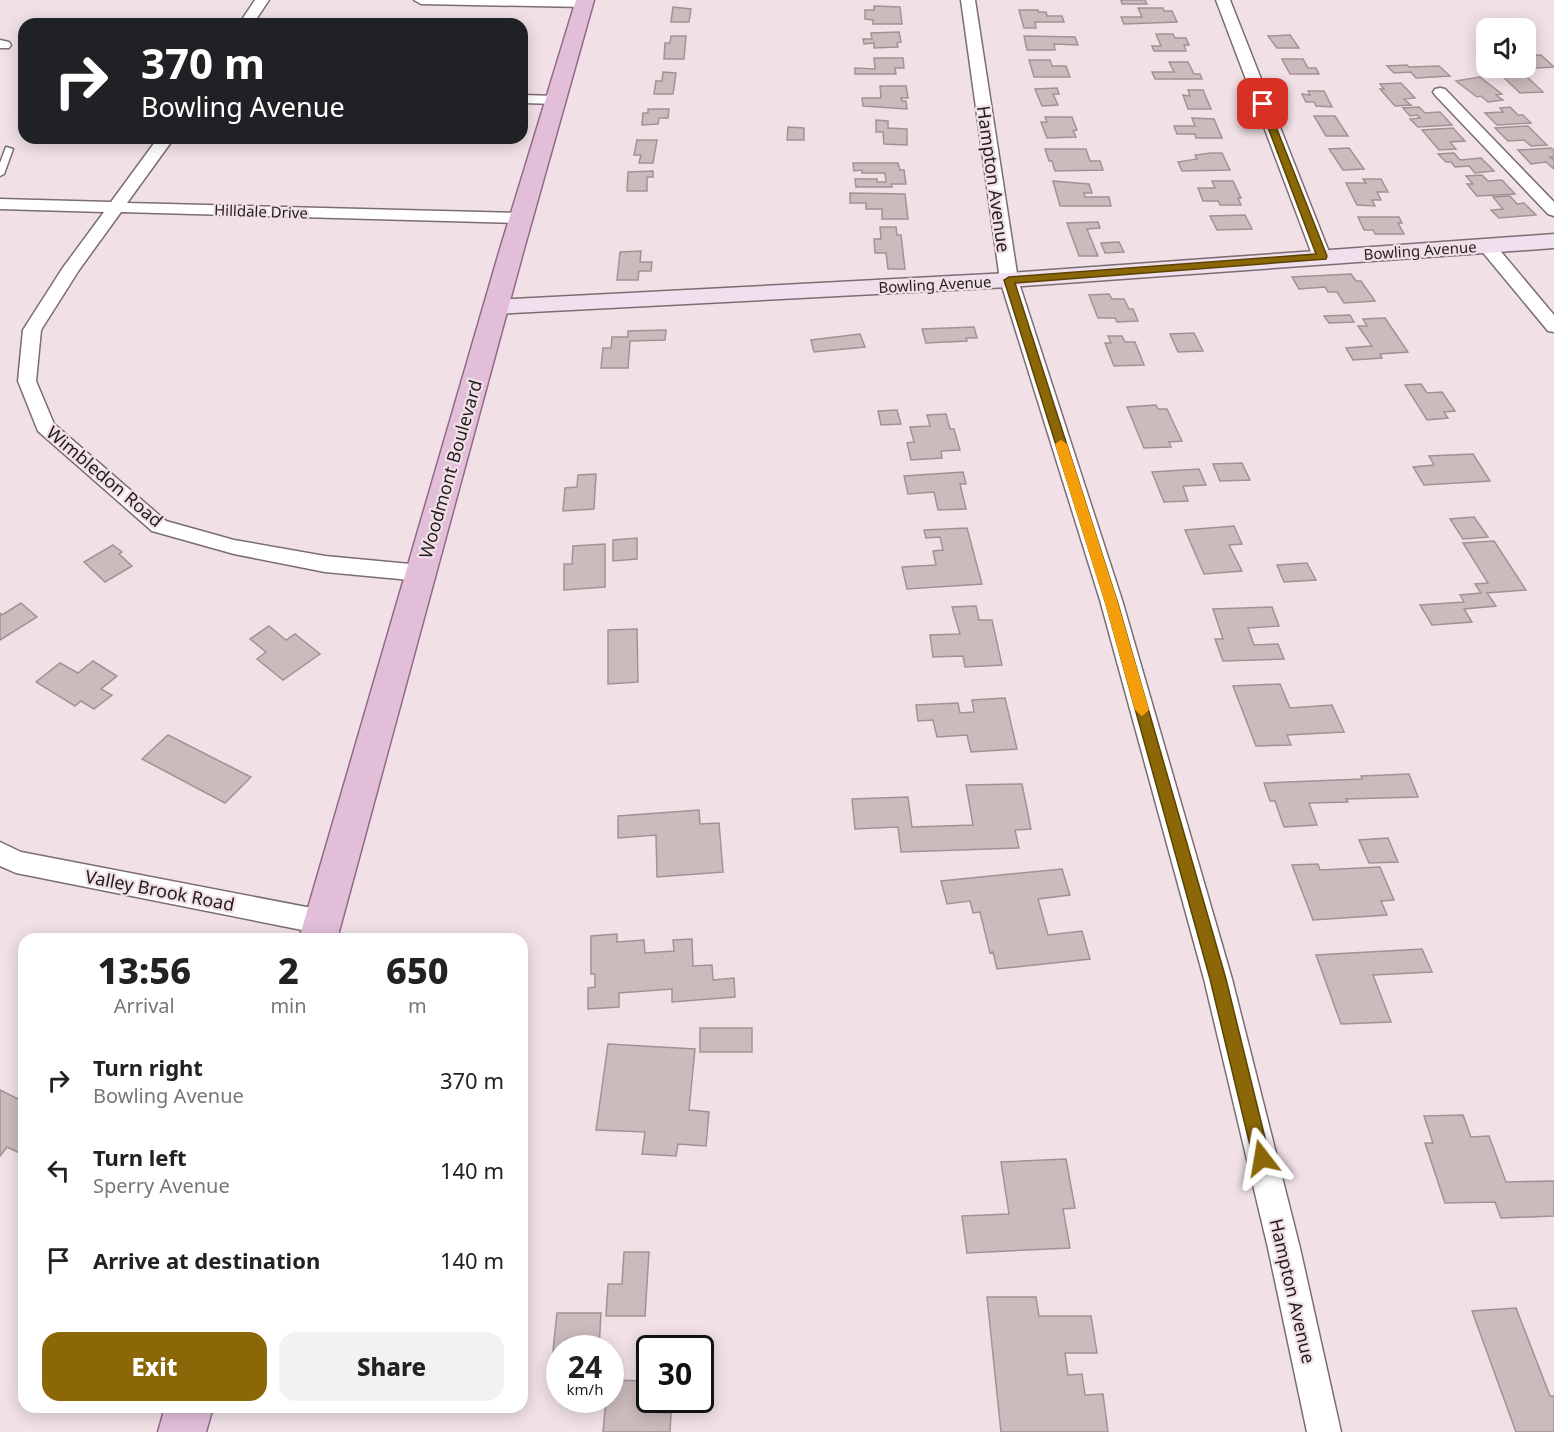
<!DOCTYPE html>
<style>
:root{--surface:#fff;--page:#f2f2f2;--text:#222;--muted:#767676;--accent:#8b6707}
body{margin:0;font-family:"Noto Sans",sans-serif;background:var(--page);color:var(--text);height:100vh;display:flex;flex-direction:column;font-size:22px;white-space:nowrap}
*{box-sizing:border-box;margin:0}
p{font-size:20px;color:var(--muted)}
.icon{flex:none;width:33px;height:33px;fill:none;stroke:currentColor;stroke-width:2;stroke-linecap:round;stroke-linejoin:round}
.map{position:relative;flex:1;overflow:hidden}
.side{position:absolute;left:18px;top:933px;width:510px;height:480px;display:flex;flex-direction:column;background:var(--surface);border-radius:18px;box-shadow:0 3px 15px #0003}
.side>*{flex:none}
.top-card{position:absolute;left:18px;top:18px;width:510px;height:126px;border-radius:18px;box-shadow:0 3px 15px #0003;background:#202124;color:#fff;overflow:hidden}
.fabs{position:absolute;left:1476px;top:18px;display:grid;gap:12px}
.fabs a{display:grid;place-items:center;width:60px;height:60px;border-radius:12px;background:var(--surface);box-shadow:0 3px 15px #0003;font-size:30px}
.speed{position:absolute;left:546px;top:1335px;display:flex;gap:12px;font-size:30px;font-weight:700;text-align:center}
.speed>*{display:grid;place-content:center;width:78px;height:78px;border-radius:50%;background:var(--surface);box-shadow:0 3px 15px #0003;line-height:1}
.speed small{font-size:15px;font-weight:400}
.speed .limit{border:3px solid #111;border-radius:9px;background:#fff;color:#111}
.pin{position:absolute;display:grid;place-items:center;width:51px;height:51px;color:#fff;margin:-26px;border-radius:12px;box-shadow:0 3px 9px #0006}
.me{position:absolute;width:66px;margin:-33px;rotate:346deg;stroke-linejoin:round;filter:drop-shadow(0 0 4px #0008)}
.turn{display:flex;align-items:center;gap:21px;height:126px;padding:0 24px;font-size:27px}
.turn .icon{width:78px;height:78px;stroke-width:2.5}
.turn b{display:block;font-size:42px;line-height:51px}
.eta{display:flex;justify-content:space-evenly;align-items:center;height:102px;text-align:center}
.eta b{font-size:36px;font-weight:800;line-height:42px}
.button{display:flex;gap:12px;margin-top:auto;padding:12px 24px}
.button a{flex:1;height:69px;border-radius:18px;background:var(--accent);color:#fff;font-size:24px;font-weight:800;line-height:69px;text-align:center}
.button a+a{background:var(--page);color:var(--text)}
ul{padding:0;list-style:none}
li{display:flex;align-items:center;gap:18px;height:90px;padding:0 24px}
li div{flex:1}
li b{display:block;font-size:22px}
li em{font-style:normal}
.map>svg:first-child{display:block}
.building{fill:#ccbbbc;stroke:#a39294;stroke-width:1.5}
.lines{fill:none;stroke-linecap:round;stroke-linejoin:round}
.lane-casing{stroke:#7b6d72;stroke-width:3}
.street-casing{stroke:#7b6d72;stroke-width:3}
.secondary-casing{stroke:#7b6d72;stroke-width:3}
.primary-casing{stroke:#926a88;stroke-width:3}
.lane{fill:#fff;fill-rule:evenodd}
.street{fill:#fff;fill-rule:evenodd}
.secondary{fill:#f0dfec;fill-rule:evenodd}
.primary{fill:#e2bed9;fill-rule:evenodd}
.route{fill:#8b6707;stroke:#5a4305;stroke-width:1.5}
.slow{fill:#f59e0b}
.labels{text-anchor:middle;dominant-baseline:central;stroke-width:4.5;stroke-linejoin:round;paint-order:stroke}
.far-street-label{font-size:15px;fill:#231d1f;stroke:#f1e1e7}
.street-label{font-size:18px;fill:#231d1f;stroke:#f1e1e7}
</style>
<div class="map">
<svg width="1554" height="1432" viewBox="0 0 1554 1432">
<rect width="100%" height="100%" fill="#f1e1e7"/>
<!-- building -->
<path class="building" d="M1121,0H1145L1147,4H1122Z
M874,6L900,7L902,24H873V20L865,19V10H874Z
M673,7L691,9L689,22H671Z
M1138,8H1163L1164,11H1172L1177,22L1124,24L1121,17H1142Z
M1019,10H1038L1039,12H1046L1047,16H1062L1064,22H1035L1036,28H1024Z
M899,32L901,42L897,43L898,47L874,48V43L864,44L863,39H872L871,33Z
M1156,34H1173L1175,38H1186L1189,45H1184L1186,51H1154L1152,46H1161Z
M1290,35L1299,48H1277L1268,36Z
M671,36H686L684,59H664L665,43H670Z
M1024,36L1075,37L1078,45L1054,44L1055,50H1027Z
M1541,55L1554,67L1520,69L1519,68H1526V56Z
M874,58H903L904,68H895L896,74H855V68L875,69Z
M1282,59H1303L1308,68H1316L1319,74H1290Z
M1029,60H1050L1052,66H1066L1070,77H1034Z
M1169,62H1188L1194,74H1200L1202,79H1155L1152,72H1174Z
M1407,65L1409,67L1439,66L1450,76L1416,78L1411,72L1394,73L1387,66Z
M1513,71L1519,77H1527L1543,92L1520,93L1498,72Z
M663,72L676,73L673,94H654L656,81H662Z
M1480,77L1502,94L1496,95L1503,100L1488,102L1481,96L1477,97L1456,81Z
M1401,83L1415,98L1404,99L1411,105L1395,106L1380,89H1384L1380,84Z
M880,86H906L908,98H901L902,101H906L907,109L863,106L862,98H881Z
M1057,88L1059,94H1053L1058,105L1042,106L1035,89Z
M1188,90H1203L1211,109H1188L1183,95L1190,96Z
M1308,91H1324L1332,107L1316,106L1314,102H1306L1302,94L1310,95Z
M1419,107L1425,113L1440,112L1452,125L1418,127L1410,119L1420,118L1417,115L1410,116L1403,108Z
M1510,107L1518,115H1523L1531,123L1497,125L1485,113L1503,112L1500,108Z
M648,109H669L668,118H659L658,124L642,125L643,113H648Z
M1314,116H1335L1348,136H1326Z
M1045,117H1072L1077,130L1073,131L1076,137L1047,138L1041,122H1047Z
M1192,118L1214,119L1222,138H1196L1195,134H1177L1174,126H1195Z
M876,120L888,121V128L907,129V145L884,144L883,132H876Z
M1528,126L1547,145L1531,146L1524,140L1508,141L1495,128Z
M788,127L804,128V140H787Z
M1453,128L1465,141L1450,142L1456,149L1439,150L1422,130Z
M637,140H657L653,163H639L641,155H634Z
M1349,148L1364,169L1343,170L1329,149Z
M1551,148L1554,150V157H1550L1554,160V169L1546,162L1531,164L1518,150Z
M1045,149H1086L1090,161H1100L1103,170L1055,171L1052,161H1049Z
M1211,153H1222L1230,170L1182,171L1178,162L1197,159L1195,155Z
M1454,153L1460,160L1481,158L1494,171L1475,173L1469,166L1455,167L1451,162H1446L1438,154Z
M853,163H898L900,170H904L906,184H891L892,187H856L855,179H877V182H886L885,173H862V170L854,171Z
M653,171V177H647V191H627L628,172Z
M1482,175L1488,181L1502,180L1515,194L1477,196L1467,184H1473L1466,176Z
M1363,179H1381L1388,192H1377L1381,200H1372L1375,206L1357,205L1346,183H1366Z
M1053,181L1089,184L1092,193H1084L1085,197H1109L1111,206H1060Z
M1212,181H1233L1241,198H1238L1241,205H1220L1218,201H1203L1198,188H1215Z
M850,193L905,194L908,219H882V209H866V203H850Z
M1510,196L1517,204L1524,203L1536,215L1499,218L1491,210L1503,209L1493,197Z
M1245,215L1252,229L1217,230L1210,216Z
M1358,217H1399L1402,223H1398L1404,234H1375L1373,230H1364Z
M1098,222L1100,228L1087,229L1098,256H1079L1067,223Z
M880,227H896L897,235H901L905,269H888L886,253H875L874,239H881Z
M1119,242L1124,252L1105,253L1101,243Z
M641,251L640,262H652L651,271H639L638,280H617L620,252Z
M1351,274L1356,281H1361L1375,301L1344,303L1337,292H1328L1325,287L1299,289L1292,277Z
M1109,294L1112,299H1124L1129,309H1133L1138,321L1117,322L1115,318H1098L1089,295Z
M1350,315L1354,322L1329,323L1324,316Z
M1385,318L1408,352L1380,354L1382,358L1353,360L1346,348L1372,346L1358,326H1367L1363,319Z
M974,327L977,338H966L967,341L926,343L922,329Z
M666,330L665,340L630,341L628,368H601L603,348H611L612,337H628V331Z
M1194,333L1203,351L1178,352L1170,334Z
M860,334L865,347L814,352L811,340Z
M1108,336H1122L1125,342H1135L1144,365L1114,366L1105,343H1111Z
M1421,384L1427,393L1442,392L1455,411L1444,412L1448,418L1427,420L1405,385Z
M1156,405L1158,409H1167L1182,441L1169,442L1171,447L1144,448L1127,407Z
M897,410L901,424L881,425L878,411Z
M946,414L950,429H954L960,450L941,451L942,458L911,460L907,443L914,442L910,427L930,426L927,415Z
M1473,454L1490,481L1424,485L1413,467L1434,465L1429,456Z
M1242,463L1250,480L1220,481L1213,464Z
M1199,469L1206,485L1183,486L1188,501L1164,502L1152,472Z
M963,472L966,484H960L966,509L938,510L934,492L908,494L904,476Z
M596,474L594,509L563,511L565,488L577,487L578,475Z
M1474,517L1488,537L1463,539L1450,519Z
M1234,526L1242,544L1229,545L1242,571L1204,574L1185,530Z
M967,528L982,584L907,589L902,567L936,565L933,551L943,550L940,537L926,538L924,530Z
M637,538V559L613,561V540Z
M1494,541L1526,590L1487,593L1496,606L1464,609L1472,622L1432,625L1420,605L1464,602L1460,595L1481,593L1475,584L1488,583L1463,543Z
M605,544V587L564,590V564H572L573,546Z
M113,545L122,552L119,554L132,566L105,582L84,562Z
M1307,563L1316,580L1284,582L1277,565Z
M21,603L37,617L0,640V613L2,615Z
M976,606L979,620H992L1002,665L965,667L963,656L933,657L930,635L960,634L952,607Z
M1272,607L1279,626L1248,628L1254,645L1278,644L1284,659L1223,661L1215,639H1223L1213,609Z
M269,626L286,640L295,634L320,654L283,680L257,659L266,652L250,639Z
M637,629L638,682L608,684V630Z
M93,661L117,676L101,689L112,695L94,709L81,701L75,706L36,682L60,663L78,673Z
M1280,684L1290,708L1332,705L1344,732L1287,735L1291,745L1256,746L1233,686Z
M1005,698L1017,749L971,752L967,735L937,737L933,720L918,721L916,705L958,703L960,713L974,712L972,700Z
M168,735L251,777L225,803L142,759Z
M1409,774L1418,797L1346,799L1348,802L1309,803L1317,825L1284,827L1275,801H1270L1264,783L1362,779L1361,776Z
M1022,784L1031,829L1015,830L1019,848L901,852L898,827L855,829L852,799L908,797L912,827L973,825L966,785Z
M699,810L700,824L719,823L723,872L657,877L656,835L618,838V816Z
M1388,838L1398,862L1369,863L1359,840Z
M1318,864L1320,870L1380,867L1394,900L1381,901L1387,915L1313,920L1292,865Z
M1062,869L1070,895L1038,899L1048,935L1082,931L1090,959L997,969L993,952L990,953L980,912L973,913L970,901L947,904L941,881Z
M617,934V942L644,940L645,953L674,951L673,940L692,939L693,966L712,965L713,980L734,978L735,997L672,1002V989L619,993V1007L588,1009V988L595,987V974H591V936Z
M1422,949L1432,972L1373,975L1391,1022L1341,1024L1316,955Z
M700,1028H752V1052H700Z
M608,1044L695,1049L689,1110L709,1112L706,1146L678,1144L676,1156L642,1154L645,1132L596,1130Z
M0,1090L24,1102V1155L7,1147L0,1156Z
M1463,1115L1471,1137L1489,1136L1506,1182L1554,1181V1216L1501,1218L1495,1202L1445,1203L1425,1143H1433L1424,1116Z
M1066,1159L1075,1208L1063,1209L1070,1248L967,1253L962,1216L1009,1214L1001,1162Z
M624,1252H649L645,1316H606L608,1284H622Z
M987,1297H1036L1039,1316H1091L1097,1353H1065L1068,1375L1082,1374L1085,1395L1103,1394L1108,1432H1001Z
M1516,1308L1550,1396H1554V1432H1516L1472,1311Z
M557,1313H601L599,1348H560V1369L551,1370Z
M610,1380L650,1381L648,1412L671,1413L670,1432H603L606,1400H610Z"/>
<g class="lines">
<!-- lane casing -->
<g class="lane-casing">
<path id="lane" d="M6,147L13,149L4,174L0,176V163Z"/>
</g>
<!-- street casing -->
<g class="street-casing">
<path id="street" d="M255,0H269L253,24H239Z
M414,0H588L591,3L584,7L421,4Z
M961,0H975L1018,280L1122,600L1232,979L1300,1248L1341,1432H1307L1268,1248L1204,979L1100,600L1000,280Z
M1216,0H1230L1331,257L1328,261H1316L1313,257Z
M0,40L9,42L11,45L9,48H0Z
M1440,88L1445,89L1554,202V216L1548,214L1435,95L1433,92L1435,89Z
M522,95L557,96L564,100L557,104L522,103Z
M158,138H174L127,203L521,213L529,218L521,223L121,212L79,270L41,330L36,381L54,424L166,521L234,540L325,556L421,565L429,568L432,573L429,578L421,581L325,572L234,554L152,531L38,431L18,381L23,330L62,269L104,212L0,209V199L111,202Z
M1486,240L1492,241L1554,315V332L1548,331L1480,249L1478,245L1480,241Z
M0,842L21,852L322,910L332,914L336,922L332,930L322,934L16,873L0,866Z"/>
</g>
<!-- secondary casing -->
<g class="secondary-casing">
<path id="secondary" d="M1554,234V248L1009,287L496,314L487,312L484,307L487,302L496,300L1009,273Z"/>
</g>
<!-- primary casing -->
<g class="primary-casing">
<path id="primary" d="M576,0H594L524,249L337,939H299L500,249Z
M165,1407H213L206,1432H158Z"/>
</g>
<!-- lane -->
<use href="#lane" class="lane"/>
<!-- street -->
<use href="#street" class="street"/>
<!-- secondary -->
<use href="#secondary" class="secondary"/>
<!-- primary -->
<use href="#primary" class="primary"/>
</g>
<!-- route -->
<path class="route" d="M1263,101L1267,104L1327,256L1326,259L1015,283L1118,604L1226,979L1270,1158L1268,1164L1262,1167L1255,1164L1253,1158L1210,979L1106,604L1004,280L1009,277L1316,254L1259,104Z"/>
<!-- slow -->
<path class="slow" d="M1061,440L1067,444L1117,600L1149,710L1142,716L1135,710L1104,600L1055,444Z"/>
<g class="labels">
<!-- far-street labels -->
<g class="far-street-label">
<text transform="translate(261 211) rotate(2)">Hilldale Drive</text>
<text transform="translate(1420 250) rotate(-4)">Bowling Avenue</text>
<text transform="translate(935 284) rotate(-3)">Bowling Avenue</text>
</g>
<!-- street labels -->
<g class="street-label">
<text transform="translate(994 179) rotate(82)">Hampton Avenue</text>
<text transform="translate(450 469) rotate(-74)">Woodmont Boulevard</text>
<text transform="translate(105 476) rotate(40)">Wimbledon Road</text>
<text transform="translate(160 890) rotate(11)">Valley Brook Road</text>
<text transform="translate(1293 1291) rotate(77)">Hampton Avenue</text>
</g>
</g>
</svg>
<div class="fabs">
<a><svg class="icon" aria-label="sound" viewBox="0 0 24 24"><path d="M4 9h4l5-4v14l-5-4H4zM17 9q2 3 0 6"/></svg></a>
</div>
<div class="speed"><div>24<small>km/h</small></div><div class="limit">30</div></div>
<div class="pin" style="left:1263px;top:104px;background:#d93025"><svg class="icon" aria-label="arrive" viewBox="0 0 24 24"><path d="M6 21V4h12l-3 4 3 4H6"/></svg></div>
<svg class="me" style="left:1262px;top:1158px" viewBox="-20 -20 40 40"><path d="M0-17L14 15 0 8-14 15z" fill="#8b6707" stroke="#fff" stroke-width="4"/></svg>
<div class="top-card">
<div class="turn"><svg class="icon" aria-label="right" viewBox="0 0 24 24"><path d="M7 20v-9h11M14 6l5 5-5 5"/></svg><div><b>370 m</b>Bowling Avenue</div></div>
</div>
<section class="side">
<div class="eta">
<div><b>13:56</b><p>Arrival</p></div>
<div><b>2</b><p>min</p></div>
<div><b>650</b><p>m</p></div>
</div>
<ul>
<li><svg class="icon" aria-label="right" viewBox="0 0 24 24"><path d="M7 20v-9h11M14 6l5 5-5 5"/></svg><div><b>Turn right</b><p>Bowling Avenue</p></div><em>370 m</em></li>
<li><svg class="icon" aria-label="left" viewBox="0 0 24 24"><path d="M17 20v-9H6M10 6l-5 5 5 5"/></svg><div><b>Turn left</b><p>Sperry Avenue</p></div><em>140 m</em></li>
<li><svg class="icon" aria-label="arrive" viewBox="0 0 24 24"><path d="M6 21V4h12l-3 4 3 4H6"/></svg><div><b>Arrive at destination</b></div><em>140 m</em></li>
</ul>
<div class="button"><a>Exit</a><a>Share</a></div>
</section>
</div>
